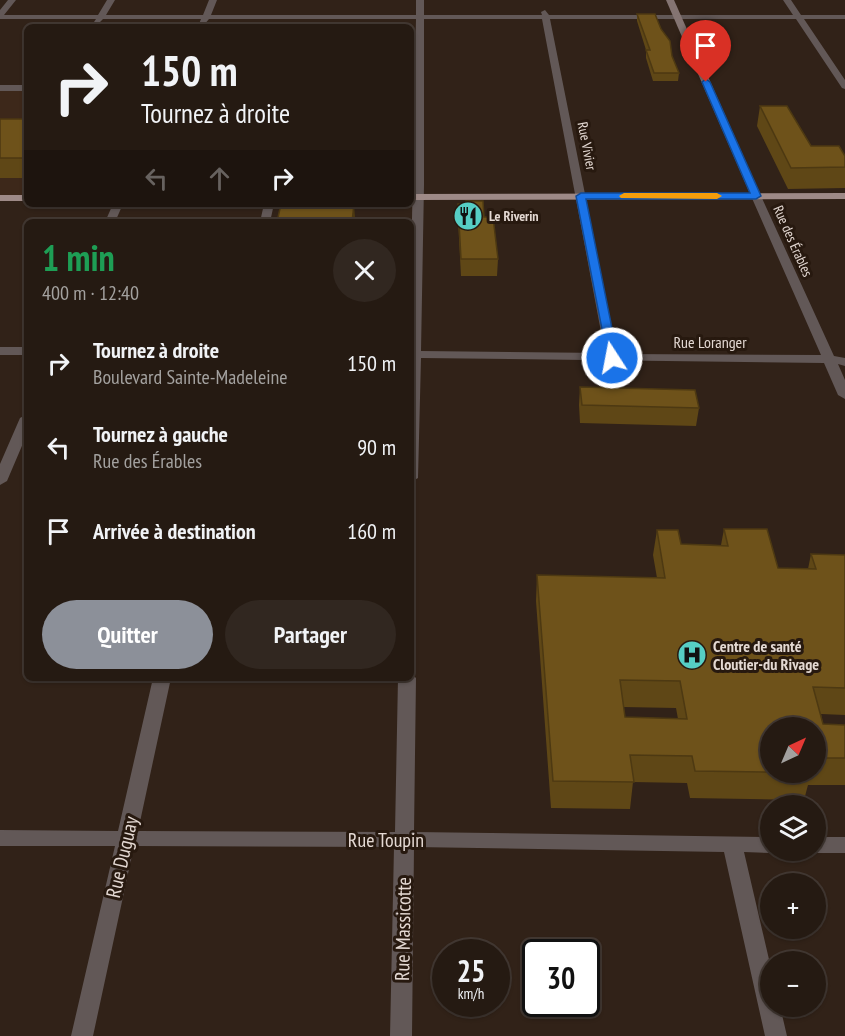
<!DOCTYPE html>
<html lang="fr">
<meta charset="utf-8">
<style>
:root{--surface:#251a12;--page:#312720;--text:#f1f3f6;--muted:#a3a19f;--line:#423832;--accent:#8c9099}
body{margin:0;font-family:"PT Sans Narrow",sans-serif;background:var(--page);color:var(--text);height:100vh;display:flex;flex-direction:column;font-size:22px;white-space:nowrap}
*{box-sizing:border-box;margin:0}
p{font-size:20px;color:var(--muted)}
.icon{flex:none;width:33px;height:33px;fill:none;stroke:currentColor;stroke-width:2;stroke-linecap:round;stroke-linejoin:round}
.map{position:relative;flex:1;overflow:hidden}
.panel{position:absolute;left:24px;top:219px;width:390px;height:462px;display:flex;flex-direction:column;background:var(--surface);border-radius:9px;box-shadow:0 2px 4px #0004,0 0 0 2px var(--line)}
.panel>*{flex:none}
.top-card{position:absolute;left:24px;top:24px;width:390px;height:183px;border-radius:9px;box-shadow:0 2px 4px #0004,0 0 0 2px var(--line);background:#251a12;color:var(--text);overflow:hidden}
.needle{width:39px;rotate:44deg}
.buttons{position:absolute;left:760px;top:717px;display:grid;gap:12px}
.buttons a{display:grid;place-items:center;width:66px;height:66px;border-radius:50%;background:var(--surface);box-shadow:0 2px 4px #0004,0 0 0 2px var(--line);font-size:30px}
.speed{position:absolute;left:432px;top:939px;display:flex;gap:12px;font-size:30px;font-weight:700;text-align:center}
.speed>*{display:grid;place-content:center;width:78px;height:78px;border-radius:50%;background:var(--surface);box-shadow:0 2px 4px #0004,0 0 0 2px var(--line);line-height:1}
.speed small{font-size:15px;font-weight:400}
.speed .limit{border:3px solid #111;border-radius:9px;background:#fff;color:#111}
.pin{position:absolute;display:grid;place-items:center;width:51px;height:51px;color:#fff;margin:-62px -26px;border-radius:50% 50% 50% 0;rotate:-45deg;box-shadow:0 0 6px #0007}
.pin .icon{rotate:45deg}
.me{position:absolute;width:66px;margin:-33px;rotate:349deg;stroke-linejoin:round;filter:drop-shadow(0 0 4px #0008)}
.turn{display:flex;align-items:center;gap:21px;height:126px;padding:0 18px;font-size:27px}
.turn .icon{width:78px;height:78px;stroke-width:2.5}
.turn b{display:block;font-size:42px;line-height:51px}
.lanes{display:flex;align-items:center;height:57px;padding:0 18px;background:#0003;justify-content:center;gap:30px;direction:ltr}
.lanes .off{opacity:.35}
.round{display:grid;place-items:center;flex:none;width:63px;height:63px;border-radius:32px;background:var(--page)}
.head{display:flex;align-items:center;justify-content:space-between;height:102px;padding:0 18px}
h1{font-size:36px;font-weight:700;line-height:45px;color:#1e9e55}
.cta{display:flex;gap:12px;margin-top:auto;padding:12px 18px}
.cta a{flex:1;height:69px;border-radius:36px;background:var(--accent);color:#fff;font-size:24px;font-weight:700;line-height:69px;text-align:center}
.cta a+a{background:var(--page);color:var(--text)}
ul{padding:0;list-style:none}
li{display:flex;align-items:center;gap:18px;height:84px;padding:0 18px}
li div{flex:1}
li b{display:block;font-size:22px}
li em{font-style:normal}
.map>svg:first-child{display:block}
.built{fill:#3d281a}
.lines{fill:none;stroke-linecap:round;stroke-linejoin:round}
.street{fill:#625857;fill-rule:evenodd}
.secondary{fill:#847472;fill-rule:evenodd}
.primary{fill:#9e8a87;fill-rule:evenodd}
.wall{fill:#5f4716;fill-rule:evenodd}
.shaded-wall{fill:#4d3912}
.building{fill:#6e521a;stroke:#4d3912;stroke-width:1.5;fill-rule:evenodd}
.route{fill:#1a73e8;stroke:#114b97;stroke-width:1.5}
.slow{fill:#f59e0b}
.labels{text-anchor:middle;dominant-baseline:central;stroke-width:6;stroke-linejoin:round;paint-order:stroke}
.far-street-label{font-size:14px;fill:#e4d9d3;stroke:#27190f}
.far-poi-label{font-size:14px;font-weight:bold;fill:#e4d9d3;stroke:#27190f;text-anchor:start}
.street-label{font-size:16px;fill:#e4d9d3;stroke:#27190f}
.poi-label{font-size:16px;font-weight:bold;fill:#e4d9d3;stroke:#27190f;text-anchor:start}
.near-street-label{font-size:20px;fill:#e4d9d3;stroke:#27190f}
</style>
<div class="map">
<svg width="845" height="1036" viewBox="0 0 845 1036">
<rect width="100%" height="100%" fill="#312218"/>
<!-- built -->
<path class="built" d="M0,91H27V197H0Z"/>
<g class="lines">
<!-- street -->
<path class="street" d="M8,0H16L4,15H98L107,0H115L106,15H203L209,0H217L211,15H416V0H424V15H542L541,12L545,10L549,15H793L783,0H791L801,15H845V19H804L845,80V89L842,88L796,19H550L617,354L821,355L751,196L756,193L761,196L834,356L845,358V366L838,364L845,380V399L838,395L824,363L421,358L418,478L411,482V269L416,19H209L203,26L199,24L201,19H103L98,24L94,22L96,19H0V10ZM424,19H542L605,353L421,351L424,185Z
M0,85H27V91H0Z
M113,204H123L115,222H105Z
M264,204H274L270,222H260Z
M0,347H27V355H0Z
M27,414V434L7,481L0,485V464L20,418Z
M411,673L416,678L414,832L771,837V850L778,851L771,853L744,852L771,968V1006H780L787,1036H765L724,852L414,847L412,1036H390L394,847L134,846L93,1036H71L115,846H0V830L118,831L153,678H171L138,831L395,832L398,678H411Z
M816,837H845V853H816L809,851L816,850Z"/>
<!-- secondary -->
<path class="secondary" d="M666,0H674L761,196L760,198L751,196Z"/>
<!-- primary -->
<path class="primary" d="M845,193V199L411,200V194Z
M0,195H27V201H0Z"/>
</g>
<!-- wall -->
<path class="wall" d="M637,14L672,56L679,73L678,81H653L646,58V50L637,21Z
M760,106L811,146L845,156V188L788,189L757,126Z
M0,119H27V178H0Z
M458,204L484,217L498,259L497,276H461L458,220Z
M580,387L699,408L696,426L580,423L579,405Z
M724,529L778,568L808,569L811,554L845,555V715L821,714L823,724L845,725V785H808L804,800L690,798L687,783L633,782L630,809L551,808L536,601L537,575L657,578L653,555L657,530L681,544L721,545ZM623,707L676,708L678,719L625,717ZM816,728V772H771Z"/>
<!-- shaded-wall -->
<path class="shaded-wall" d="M354,204L355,217V222H352Z"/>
<!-- building -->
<path class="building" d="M637,14H655L661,29L670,41L672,56L679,73H654L646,50H650Z
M760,106H787L811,146H839L845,156V167L791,168Z
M0,119H27V158H0Z
M466,201H483L484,217H493L498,259H461L458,204H466Z
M281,204H354L352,222H277Z
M580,387L695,390L699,408L582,405Z
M724,529H767L778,568L816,569L811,554L845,555V688L813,687L823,724L845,725V758H816V728H771V772L695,771L692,756L630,755L634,782L553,781L537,575L665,578L657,530H678L681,544L728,546ZM620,680L680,681L687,719L625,717Z
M773,772H811V773Z"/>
<!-- route -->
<path class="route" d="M706,79L710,82L761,196L756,199H586L618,358L612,361L608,360L576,196L581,193H750L702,82Z"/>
<!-- slow -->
<path class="slow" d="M624,193H717L722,196L717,199L621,198L619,196Z"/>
<!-- icons -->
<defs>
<g id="restaurant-disc" transform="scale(1.5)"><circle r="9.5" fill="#56cec4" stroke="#27190f"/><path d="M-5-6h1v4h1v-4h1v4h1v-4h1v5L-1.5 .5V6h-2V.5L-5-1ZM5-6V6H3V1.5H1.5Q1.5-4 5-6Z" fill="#111"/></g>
<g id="hospital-disc" transform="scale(1.5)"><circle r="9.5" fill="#56cec4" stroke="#27190f"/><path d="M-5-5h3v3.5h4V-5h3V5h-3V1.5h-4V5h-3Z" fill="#111"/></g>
</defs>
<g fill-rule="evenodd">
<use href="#restaurant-disc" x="468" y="216"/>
<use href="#hospital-disc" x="692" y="655"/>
</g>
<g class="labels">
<!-- far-street labels -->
<g class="far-street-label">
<text transform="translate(587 146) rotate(79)">Rue Vivier</text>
<text transform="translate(793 241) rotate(66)">Rue des Érables</text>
</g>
<!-- far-poi labels -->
<g class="far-poi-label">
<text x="489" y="216">Le Riverin</text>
</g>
<!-- street labels -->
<g class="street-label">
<text x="710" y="342">Rue Loranger</text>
</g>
<!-- poi labels -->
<g class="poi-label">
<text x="713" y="646">Centre de santé<tspan x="713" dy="18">Cloutier-du Rivage</tspan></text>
</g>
<!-- near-street labels -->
<g class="near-street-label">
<text x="386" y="840">Rue Toupin</text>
<text transform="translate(122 857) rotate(-77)">Rue Duguay</text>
<text transform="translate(403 929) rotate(-89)">Rue Massicotte</text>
</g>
</g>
</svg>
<div class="buttons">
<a><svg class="needle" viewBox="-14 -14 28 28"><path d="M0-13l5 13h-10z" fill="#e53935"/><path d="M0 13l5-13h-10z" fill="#a3a19f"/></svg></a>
<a><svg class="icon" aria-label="layers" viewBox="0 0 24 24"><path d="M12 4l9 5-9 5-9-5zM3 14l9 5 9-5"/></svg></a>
<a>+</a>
<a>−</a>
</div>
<div class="speed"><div>25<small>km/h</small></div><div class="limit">30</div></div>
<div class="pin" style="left:706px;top:82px;background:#d93025"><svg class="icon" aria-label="arrive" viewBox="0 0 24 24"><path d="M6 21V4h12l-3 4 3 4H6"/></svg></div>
<svg class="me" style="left:612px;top:358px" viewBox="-20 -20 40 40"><circle r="17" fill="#1a73e8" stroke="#fff" stroke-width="3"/><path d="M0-11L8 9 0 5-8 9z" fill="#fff"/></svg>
<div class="top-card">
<div class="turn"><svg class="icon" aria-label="right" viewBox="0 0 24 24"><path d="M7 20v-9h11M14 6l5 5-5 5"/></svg><div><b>150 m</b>Tournez à droite</div></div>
<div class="lanes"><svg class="icon off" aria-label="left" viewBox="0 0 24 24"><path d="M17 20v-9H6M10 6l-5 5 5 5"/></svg><svg class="icon off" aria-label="ahead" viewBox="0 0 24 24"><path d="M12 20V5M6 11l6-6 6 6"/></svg><svg class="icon" aria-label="right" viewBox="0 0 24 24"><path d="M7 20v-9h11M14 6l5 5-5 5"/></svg></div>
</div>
<section class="panel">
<div class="head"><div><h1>1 min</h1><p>400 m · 12:40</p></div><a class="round"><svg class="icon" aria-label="close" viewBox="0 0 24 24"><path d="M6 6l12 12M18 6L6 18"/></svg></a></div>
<ul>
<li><svg class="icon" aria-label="right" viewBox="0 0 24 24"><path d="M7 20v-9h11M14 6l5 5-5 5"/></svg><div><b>Tournez à droite</b><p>Boulevard Sainte-Madeleine</p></div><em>150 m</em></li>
<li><svg class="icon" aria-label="left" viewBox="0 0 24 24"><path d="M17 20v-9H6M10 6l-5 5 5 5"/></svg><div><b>Tournez à gauche</b><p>Rue des Érables</p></div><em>90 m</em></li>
<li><svg class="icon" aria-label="arrive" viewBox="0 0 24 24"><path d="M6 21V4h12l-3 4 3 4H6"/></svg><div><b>Arrivée à destination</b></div><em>160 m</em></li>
</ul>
<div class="cta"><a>Quitter</a><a>Partager</a></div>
</section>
</div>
